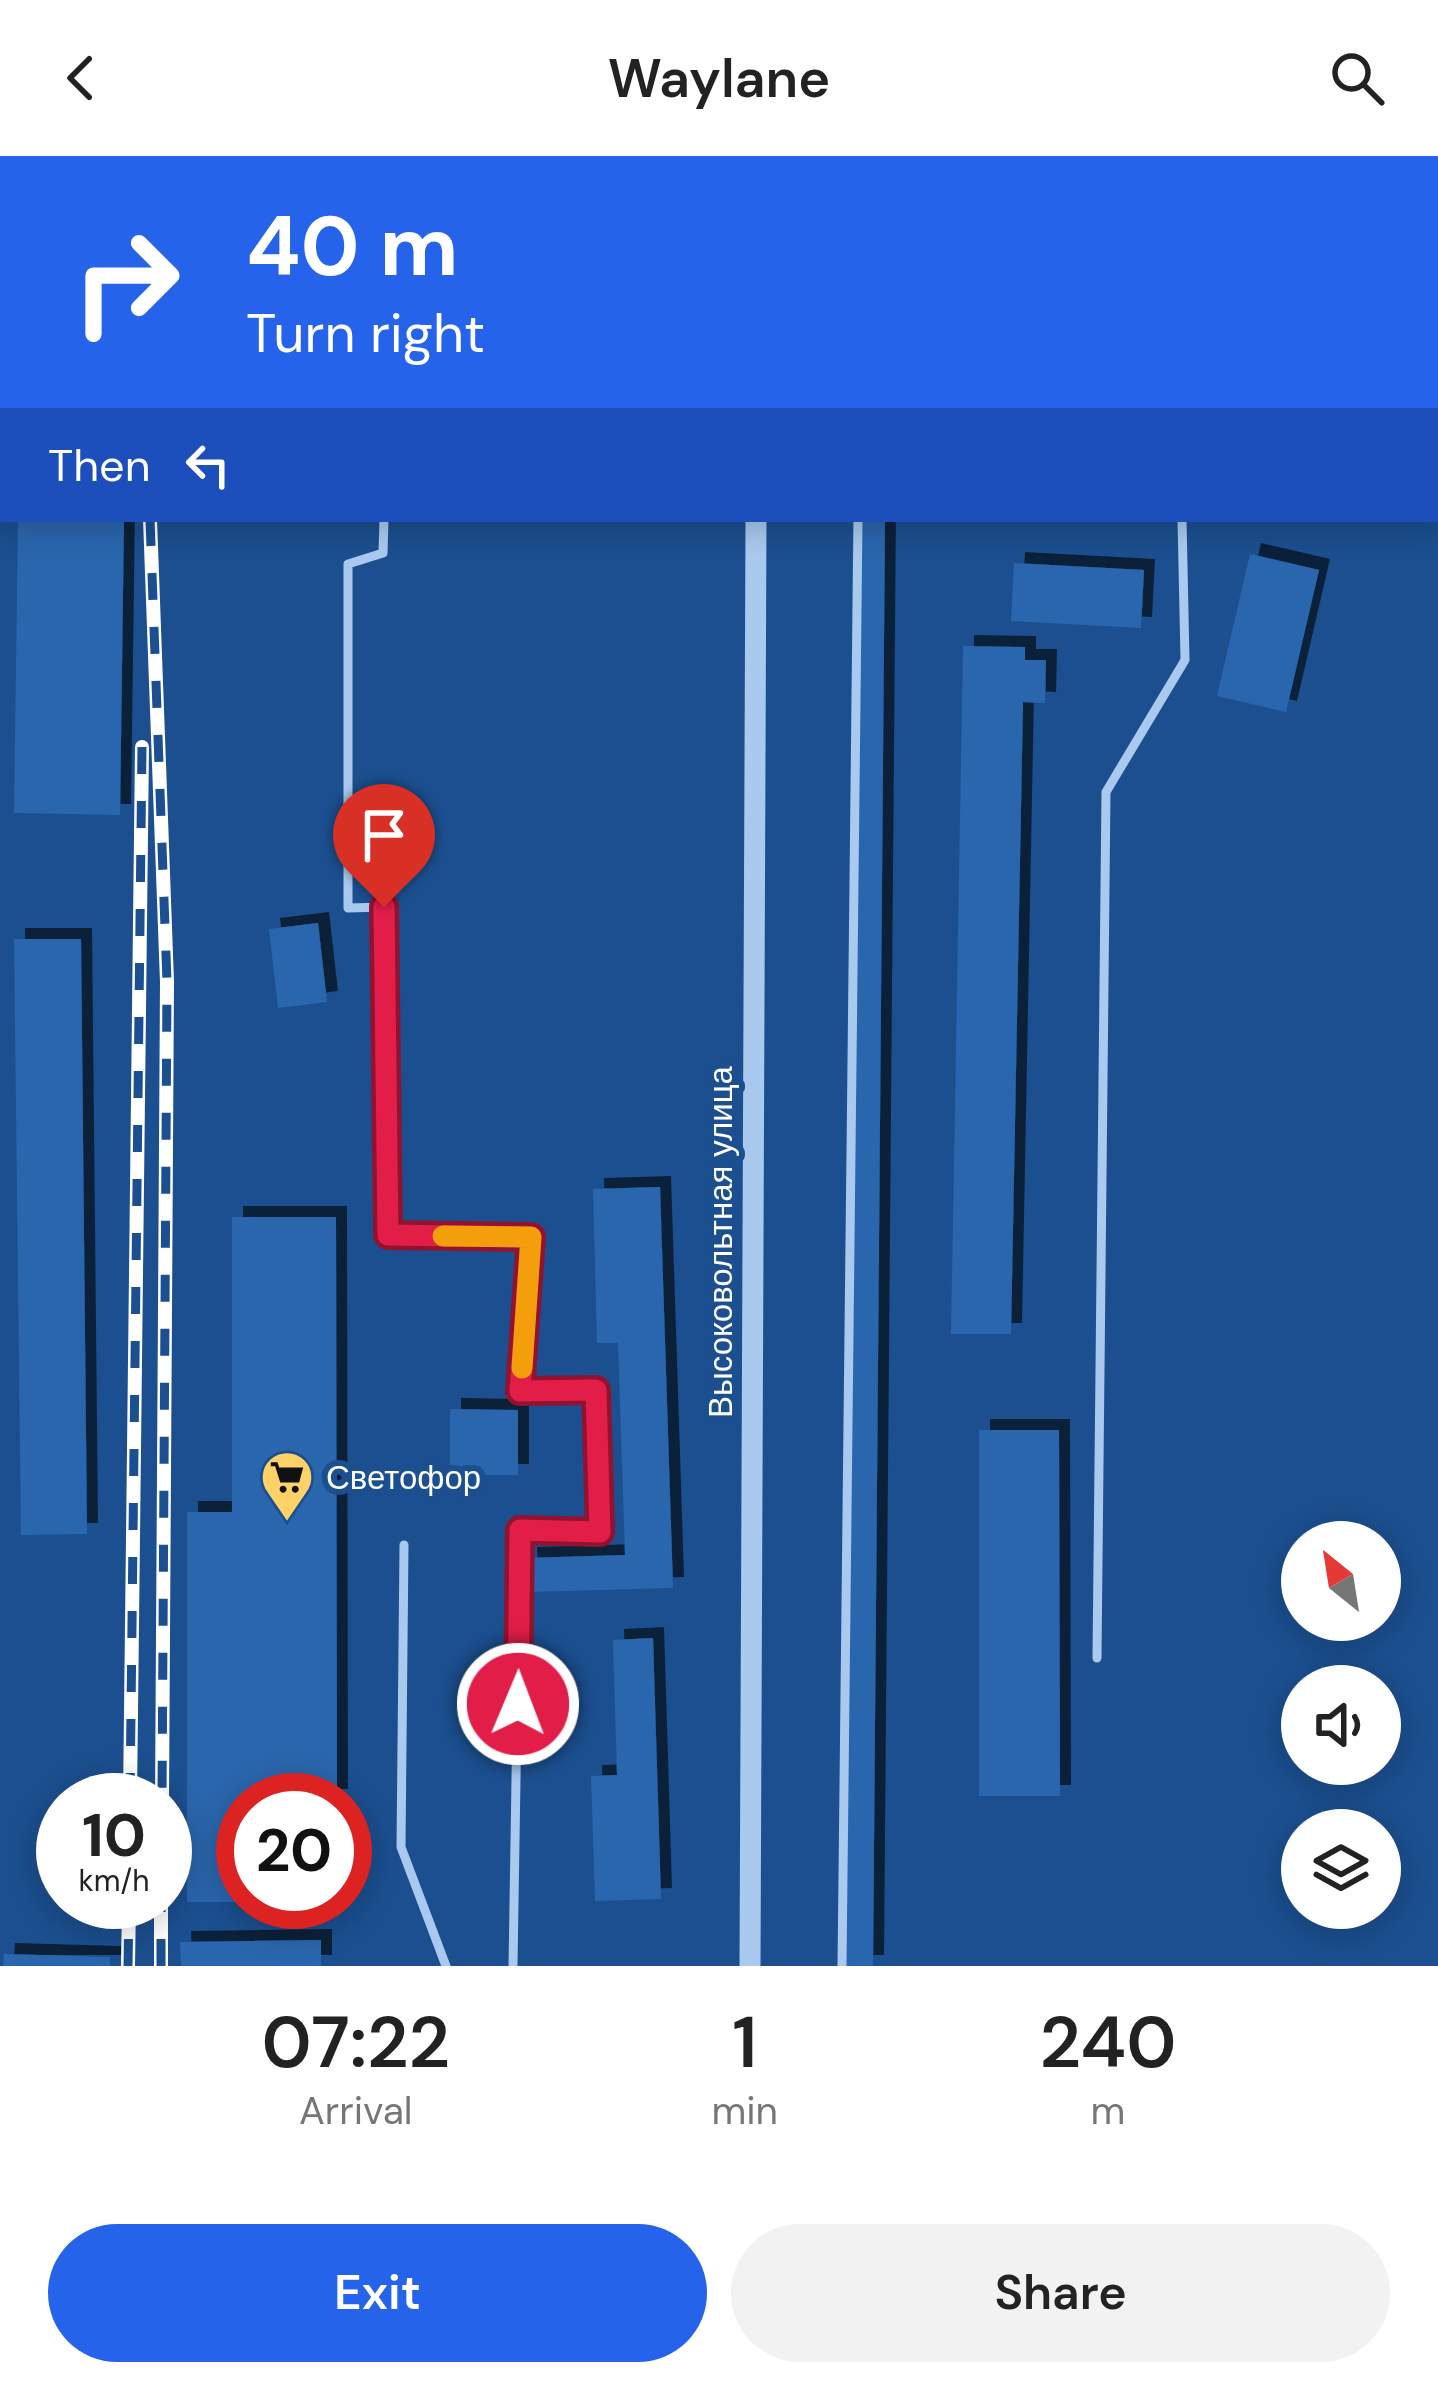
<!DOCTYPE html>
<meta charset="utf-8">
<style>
:root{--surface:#fff;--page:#f2f2f2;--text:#222;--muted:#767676;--accent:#2563eb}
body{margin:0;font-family:"DM Sans",sans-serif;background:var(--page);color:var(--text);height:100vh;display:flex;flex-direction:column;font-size:45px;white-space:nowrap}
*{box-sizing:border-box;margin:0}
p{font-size:39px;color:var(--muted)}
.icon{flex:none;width:66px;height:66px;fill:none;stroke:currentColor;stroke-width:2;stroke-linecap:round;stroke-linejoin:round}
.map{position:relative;height:1810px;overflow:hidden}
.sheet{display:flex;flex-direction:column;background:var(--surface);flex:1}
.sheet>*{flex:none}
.hud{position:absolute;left:0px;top:0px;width:1440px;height:366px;box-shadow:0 6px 30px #0003;background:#2563eb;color:#fff;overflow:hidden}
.needle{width:78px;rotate:330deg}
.tools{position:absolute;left:1281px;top:1365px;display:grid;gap:24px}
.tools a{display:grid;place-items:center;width:120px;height:120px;border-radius:50%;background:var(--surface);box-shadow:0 6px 30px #0003;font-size:60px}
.speed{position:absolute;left:36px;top:1617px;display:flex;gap:24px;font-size:60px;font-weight:700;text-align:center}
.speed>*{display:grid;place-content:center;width:156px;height:156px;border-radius:50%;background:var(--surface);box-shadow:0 6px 30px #0003;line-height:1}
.speed small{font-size:30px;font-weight:400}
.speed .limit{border:18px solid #d22;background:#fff;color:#111}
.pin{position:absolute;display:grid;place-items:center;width:102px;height:102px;color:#fff;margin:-123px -51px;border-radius:50% 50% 50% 0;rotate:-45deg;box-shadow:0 0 12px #0007}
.pin .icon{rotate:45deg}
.me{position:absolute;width:132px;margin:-66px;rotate:1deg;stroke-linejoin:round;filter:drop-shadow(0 0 9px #0008)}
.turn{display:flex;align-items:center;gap:42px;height:252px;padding:0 48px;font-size:54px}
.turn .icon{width:156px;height:156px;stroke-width:2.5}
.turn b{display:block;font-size:84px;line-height:102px}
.then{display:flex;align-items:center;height:114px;padding:0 48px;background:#0003;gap:24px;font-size:45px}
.eta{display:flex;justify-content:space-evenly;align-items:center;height:204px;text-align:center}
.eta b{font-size:72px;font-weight:600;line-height:84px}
.primary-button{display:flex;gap:24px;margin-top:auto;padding:24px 48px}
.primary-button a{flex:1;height:138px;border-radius:72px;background:var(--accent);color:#fff;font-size:48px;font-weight:600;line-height:138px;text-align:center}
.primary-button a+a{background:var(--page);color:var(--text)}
header{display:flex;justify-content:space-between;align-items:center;height:156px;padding:0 48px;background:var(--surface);font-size:54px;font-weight:600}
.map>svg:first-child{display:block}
.building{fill:#2a66ad;filter:url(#shadow)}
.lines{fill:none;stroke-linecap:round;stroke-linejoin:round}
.service{stroke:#a9c9ee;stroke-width:9}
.tertiary{stroke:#a9c9ee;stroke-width:21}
.rail-casing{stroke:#fff;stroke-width:14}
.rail{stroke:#1b4f8f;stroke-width:9;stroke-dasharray:27;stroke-linecap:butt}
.route-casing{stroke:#92132f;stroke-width:30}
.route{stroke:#e11d48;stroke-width:21}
.slow{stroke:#f59e0b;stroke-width:21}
.labels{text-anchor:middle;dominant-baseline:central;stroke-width:12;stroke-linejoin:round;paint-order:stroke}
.street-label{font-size:33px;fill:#fff;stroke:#1b4f8f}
.poi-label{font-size:33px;fill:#fff;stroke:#1b4f8f;text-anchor:start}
</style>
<header><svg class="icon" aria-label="back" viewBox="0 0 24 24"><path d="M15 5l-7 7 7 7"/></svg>Waylane<svg class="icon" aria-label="search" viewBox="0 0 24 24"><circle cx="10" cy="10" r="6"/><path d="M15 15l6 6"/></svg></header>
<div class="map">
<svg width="1438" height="1810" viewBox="0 0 1438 1810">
<defs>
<filter id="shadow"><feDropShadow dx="11" dy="-11" stdDeviation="0" flood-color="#0009"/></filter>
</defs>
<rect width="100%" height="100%" fill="#1b4f8f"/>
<!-- building -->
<path class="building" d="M18,363H124L120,659L14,657Z
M853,363H885L873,1810H841Z
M1250,398L1319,414L1286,556L1217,540Z
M1014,407L1144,414L1141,472L1011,465Z
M963,490L1025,491V504H1046L1045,547L1023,546L1011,1178H951Z
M318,767L327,846L278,852L269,773Z
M14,783H81L87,1378L21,1379Z
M660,1031L673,1432L528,1436L526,1402L625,1399L618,1187H597L593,1033Z
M232,1061H336L337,1644H243V1746H187V1356H232Z
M450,1253L518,1254V1319H450Z
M979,1274H1059L1060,1640H979Z
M653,1482L661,1743L595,1745L591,1620L617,1619L613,1484Z
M321,1784V1810H181L180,1786Z
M4,1798L110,1801V1810H3Z"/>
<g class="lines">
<!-- service -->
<path class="service" d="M392,3V0
M863,3V0
M384,363L383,397L348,408V752L384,751L388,1079L531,1081L520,1235L596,1234L600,1377L520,1374L513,1810
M404,1389L401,1691L446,1810
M1097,1502L1106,636L1185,504L1182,363
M842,1810L858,363"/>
<!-- tertiary -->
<path class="tertiary" d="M757,3V0
M750,1810L756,363"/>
<!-- rail casing -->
<g class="rail-casing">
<path id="rail" d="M146,3V0
M150,363L167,826L162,1644
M130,1644L142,591
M128,1810L129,1746
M161,1810V1746"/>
</g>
<!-- rail -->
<use href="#rail" class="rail"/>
</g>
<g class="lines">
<!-- route casing -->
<g class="route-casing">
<path id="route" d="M384,751L388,1079L531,1081L520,1235L596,1234L600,1376L520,1374L518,1548"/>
</g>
<!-- route -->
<use href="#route" class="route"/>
<!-- slow -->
<path class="slow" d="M443,1080L531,1081L522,1212"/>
</g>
<!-- icons -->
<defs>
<g id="supermarket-pin" transform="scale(2.7)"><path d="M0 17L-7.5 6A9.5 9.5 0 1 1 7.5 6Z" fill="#ffd166" stroke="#1b4f8f"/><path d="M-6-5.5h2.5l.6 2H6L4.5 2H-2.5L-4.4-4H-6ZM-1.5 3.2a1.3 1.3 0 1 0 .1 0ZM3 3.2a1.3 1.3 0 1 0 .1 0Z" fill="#111"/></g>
</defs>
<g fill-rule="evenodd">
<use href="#supermarket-pin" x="287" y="1321"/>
</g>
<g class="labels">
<!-- street labels -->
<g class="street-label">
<text transform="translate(720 1086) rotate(-90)">Высоковольтная улица</text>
</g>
<!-- poi labels -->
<g class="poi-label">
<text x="326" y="1321">Светофор</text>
</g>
</g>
</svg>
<div class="tools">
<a><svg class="needle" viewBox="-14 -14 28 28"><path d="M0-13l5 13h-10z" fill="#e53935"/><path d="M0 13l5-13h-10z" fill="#767676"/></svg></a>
<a><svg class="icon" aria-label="sound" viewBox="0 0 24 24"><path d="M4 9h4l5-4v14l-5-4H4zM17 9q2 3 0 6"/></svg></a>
<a><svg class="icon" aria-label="layers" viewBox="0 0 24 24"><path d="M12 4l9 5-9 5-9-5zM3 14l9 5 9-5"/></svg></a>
</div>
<div class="speed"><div>10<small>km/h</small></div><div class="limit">20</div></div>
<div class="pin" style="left:384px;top:751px;background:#d93025"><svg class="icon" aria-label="arrive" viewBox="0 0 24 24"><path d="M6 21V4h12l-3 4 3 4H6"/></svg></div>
<svg class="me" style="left:518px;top:1548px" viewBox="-20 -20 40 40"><circle r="17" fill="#e11d48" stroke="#fff" stroke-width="3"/><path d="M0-11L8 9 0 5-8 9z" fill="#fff"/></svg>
<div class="hud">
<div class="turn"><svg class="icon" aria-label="right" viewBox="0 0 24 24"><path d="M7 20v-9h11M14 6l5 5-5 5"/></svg><div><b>40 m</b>Turn right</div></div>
<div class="then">Then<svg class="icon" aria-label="left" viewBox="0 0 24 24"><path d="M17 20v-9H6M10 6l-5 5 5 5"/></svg></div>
</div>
</div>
<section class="sheet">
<div class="eta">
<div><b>07:22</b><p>Arrival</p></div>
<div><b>1</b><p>min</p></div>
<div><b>240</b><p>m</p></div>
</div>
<div class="primary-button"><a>Exit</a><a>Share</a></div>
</section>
